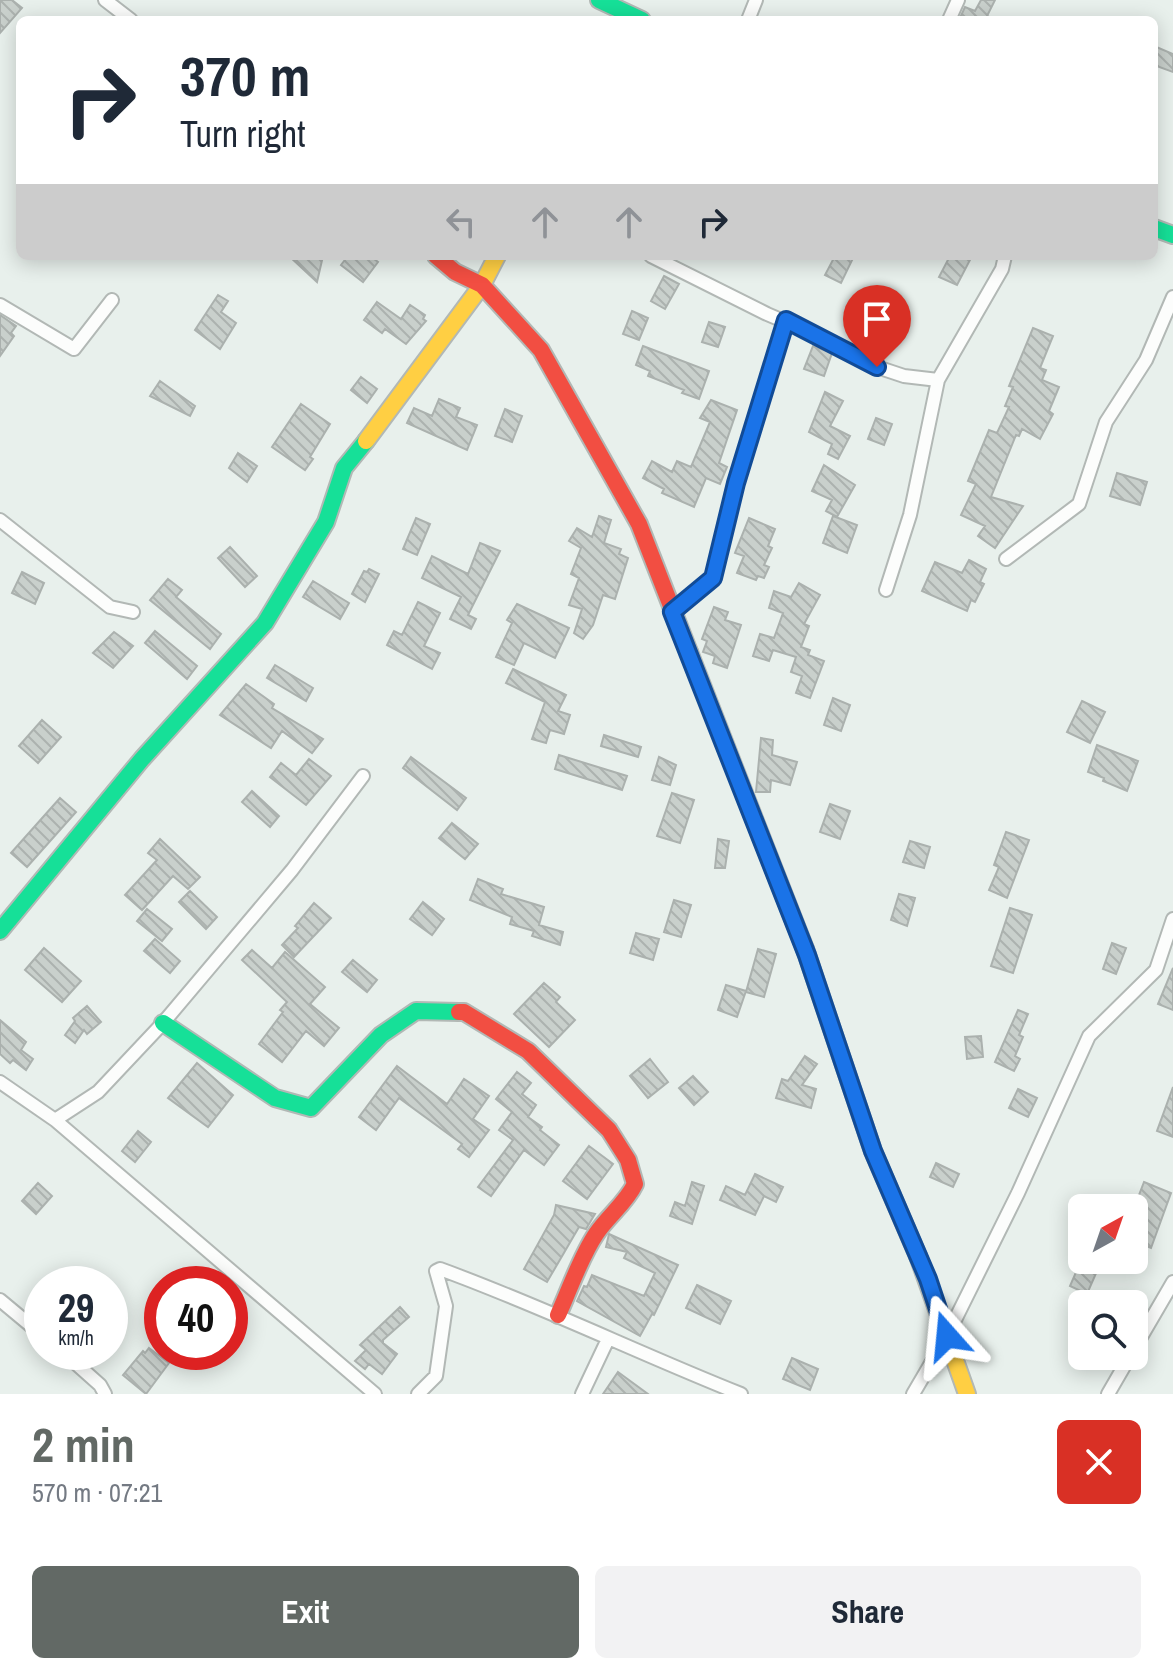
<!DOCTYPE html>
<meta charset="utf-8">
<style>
:root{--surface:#fff;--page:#f2f2f3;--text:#1f2937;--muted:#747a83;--accent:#626965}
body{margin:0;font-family:"Archivo Narrow",sans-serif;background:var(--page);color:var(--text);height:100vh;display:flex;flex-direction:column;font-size:30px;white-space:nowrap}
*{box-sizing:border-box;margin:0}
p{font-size:26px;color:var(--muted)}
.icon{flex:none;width:44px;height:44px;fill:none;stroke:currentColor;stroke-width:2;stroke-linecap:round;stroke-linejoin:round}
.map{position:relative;height:1394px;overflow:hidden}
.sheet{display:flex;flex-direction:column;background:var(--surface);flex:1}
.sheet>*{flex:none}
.banner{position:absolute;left:16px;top:16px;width:1142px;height:244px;border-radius:12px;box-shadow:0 4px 20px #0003;background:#fff;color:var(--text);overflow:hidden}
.needle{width:52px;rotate:40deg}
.buttons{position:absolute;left:1068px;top:1194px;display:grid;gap:16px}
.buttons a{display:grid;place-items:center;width:80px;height:80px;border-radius:12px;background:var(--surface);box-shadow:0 4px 20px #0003;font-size:40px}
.speed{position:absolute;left:24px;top:1266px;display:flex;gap:16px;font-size:40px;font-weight:700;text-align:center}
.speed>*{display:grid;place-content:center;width:104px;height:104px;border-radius:50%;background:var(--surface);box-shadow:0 4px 20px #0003;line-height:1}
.speed small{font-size:20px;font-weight:400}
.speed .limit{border:12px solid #d22;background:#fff;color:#111}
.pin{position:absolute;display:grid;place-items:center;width:68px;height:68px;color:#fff;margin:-82px -34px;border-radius:50% 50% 50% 0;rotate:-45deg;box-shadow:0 0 8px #0007}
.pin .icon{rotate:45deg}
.me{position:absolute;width:88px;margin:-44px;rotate:342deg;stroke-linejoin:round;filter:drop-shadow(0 0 6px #0008)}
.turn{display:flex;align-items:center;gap:28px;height:168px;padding:0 32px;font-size:36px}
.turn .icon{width:104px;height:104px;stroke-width:2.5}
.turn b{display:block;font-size:56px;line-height:68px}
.lanes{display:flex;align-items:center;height:76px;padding:0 32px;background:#0003;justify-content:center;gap:40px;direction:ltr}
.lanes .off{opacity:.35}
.round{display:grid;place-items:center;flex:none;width:84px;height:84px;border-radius:12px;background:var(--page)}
.head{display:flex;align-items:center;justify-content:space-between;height:136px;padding:0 32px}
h1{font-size:48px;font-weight:800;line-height:60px;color:var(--accent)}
.primary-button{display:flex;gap:16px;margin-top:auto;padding:16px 32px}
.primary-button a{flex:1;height:92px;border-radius:12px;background:var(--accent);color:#fff;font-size:32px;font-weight:800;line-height:92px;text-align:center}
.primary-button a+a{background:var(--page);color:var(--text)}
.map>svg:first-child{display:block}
.building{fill:url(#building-back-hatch);stroke:#abb1ae;stroke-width:2}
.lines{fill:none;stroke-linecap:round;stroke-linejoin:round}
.street-casing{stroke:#b2b8b5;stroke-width:16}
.fast-casing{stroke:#b2b8b5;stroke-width:20}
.slow-casing{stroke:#b2b8b5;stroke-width:20}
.jam-casing{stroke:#b2b8b5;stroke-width:20}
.street{stroke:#fcfdfc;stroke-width:12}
.fast{stroke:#16e098;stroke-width:16}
.slow{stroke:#ffcf43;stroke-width:16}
.jam{stroke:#f24e42;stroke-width:16}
.route-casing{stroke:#114b97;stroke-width:20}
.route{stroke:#1a73e8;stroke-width:14}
</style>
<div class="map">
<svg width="1173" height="1394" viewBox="0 0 1173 1394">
<defs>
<pattern id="building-back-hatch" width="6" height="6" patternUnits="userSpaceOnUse" patternTransform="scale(2)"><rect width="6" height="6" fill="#c9d0cc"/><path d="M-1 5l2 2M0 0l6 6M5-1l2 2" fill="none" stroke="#acb2af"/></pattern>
</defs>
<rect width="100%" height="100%" fill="#e8f0ec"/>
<!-- building -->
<path class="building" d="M0,0H12L22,8L0,33Z
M981,0H995L987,16L995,20H959L965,7L975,11Z
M1154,46L1173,54V72L1154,65Z
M289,256H323L317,282Z
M348,256H370L378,262L363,282L341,265Z
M835,256H854L841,283L825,275Z
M950,256H972L957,285L939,277Z
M664,276L679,284L665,309L651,301Z
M218,295L228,301L221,312L236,323L220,349L195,330Z
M377,302L401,319L410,305L425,315L423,319L426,321L406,344L385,329L382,333L364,320Z
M632,311L648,318L639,340L623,334Z
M0,315L16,326L11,333L14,336L0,356Z
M709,322L725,327L718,347L702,342Z
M1033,328L1053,336L1040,368L1046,370L1042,380L1059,387L1049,411L1053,414L1040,439L1022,429L1019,436L1016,435L991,497L1023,506L995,548L978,536L985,526L961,515L976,484L968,481L989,430L997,433L1009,407L1005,406L1013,387L1009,386Z
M643,346L709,371L699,399L682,393L684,390L648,376L650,371L636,365Z
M813,346L832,353L824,376L804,369Z
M361,377L377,389L367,403L351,390Z
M160,381L195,406L190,416L150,396Z
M825,392L843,401L830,426L850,436L838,459L828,454L832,444L809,432Z
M439,399L460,408L456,417L477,425L467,450L407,423L414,408L432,416Z
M711,400L737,410L719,463L727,467L720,484L706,478L694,507L662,493L664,489L643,478L652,461L672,472L677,461L691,467L710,422L700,418Z
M301,404L330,424L310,457L313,459L305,470L272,447Z
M505,409L522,416L512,442L495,436Z
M876,418L892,424L884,445L868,439Z
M238,453L257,466L247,482L229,468Z
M824,465L855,485L837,517L826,511L832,500L812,491Z
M1117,473L1147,482L1140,505L1110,496Z
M599,516L611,520L604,543L621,549L619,554L628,558L615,599L603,595L593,625L583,639L574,633L582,609L569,605L579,578L571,574L581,548L569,541L577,528L592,537Z
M833,516L857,525L847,553L823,543Z
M416,518L430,524L417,555L403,549Z
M749,518L775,529L768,546L772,548L764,565L769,567L764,578L758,576L756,580L737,573L744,556L735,553Z
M480,543L500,551L468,615L476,619L471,629L450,619L461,597L422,578L432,556L468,574Z
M230,547L257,576L245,587L218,558Z
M969,560L986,569L980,582L984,584L975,602L971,600L967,611L922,591L935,562L962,573Z
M369,569L379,574L365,602L352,594L364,571L367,572Z
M22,572L44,583L35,604L12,593Z
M168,579L182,590L176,597L221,634L210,649L150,600Z
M313,581L349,603L340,619L303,597Z
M799,583L820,595L804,624L809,626L801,647L810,650L808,655L824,661L810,698L796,693L802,676L791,672L796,657L773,650L769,661L753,656L760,634L774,638L783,613L769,608L774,591L791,597Z
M418,602L440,613L424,646L440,653L432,669L387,645L394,631L402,635Z
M517,604L569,628L555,658L524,643L514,665L496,657L512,623L507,620Z
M714,607L728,612L725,620L741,625L727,668L713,663L715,656L703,652L707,641L702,639Z
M155,631L197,666L187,679L145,643Z
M114,632L133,646L113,668L93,653Z
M275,665L313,688L306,701L267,678Z
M513,669L566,695L558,711L570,715L564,734L550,730L546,743L532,739L545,702L506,683Z
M246,684L274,704L272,708L323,739L312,753L282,731L271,748L220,715Z
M833,698L850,705L841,731L824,725Z
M1082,701L1105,712L1090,743L1067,732Z
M42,720L61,737L38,763L19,746Z
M604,735L641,747L638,757L601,746Z
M761,738L773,740L772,755L797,762L790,785L771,780L770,792H756Z
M1097,745L1138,761L1127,791L1103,781L1104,778L1088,772Z
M559,755L627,776L622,790L555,769Z
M411,757L466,798L457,810L403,768Z
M659,757L676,765L670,785L652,780Z
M309,759L331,776L306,805L270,777L281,763L296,775Z
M252,791L279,816L270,827L242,802Z
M672,793L694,800L680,843L657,836Z
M60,798L76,812L27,867L11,853Z
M830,804L850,811L840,839L820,832Z
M452,823L478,844L465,859L439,838Z
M1006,832L1029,840L1007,898L989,890L999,867L994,865Z
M160,839L200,877L188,889L173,876L142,910L125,895L157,860L148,853Z
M718,839L729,841L725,868H715Z
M910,841L930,847L924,868L903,862Z
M478,879L503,889L501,894L544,907L539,925L563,932L560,945L532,936L534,931L510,924L512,917L470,900Z
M190,891L217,917L206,929L179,902Z
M899,894L915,898L907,926L891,920Z
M674,900L691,905L681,937L664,932Z
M423,902L444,919L432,935L410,919Z
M314,903L331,918L294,957L282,945L298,928L295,926Z
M1010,908L1032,915L1013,973L991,966Z
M147,909L172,929L162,941L137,921Z
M636,933L659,939L653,960L630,953Z
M155,939L180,961L170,973L144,951Z
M1112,943L1126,948L1116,974L1103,969Z
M44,948L81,981L62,1002L25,970Z
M758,949L776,954L764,997L746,992Z
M252,950L272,968L285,952L325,987L310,1004L339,1028L324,1046L306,1031L282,1062L259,1044L283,1012L280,1010L287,1002L242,960Z
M353,960L377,980L367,992L342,972Z
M1173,968V1010L1158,1004Z
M544,983L560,997L556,1002L575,1020L549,1047L514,1014Z
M726,985L746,991L737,1017L718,1010Z
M87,1006L101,1022L87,1034L84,1030L75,1043L65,1035L75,1021L73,1018Z
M1018,1010L1028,1014L1019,1035L1023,1037L1015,1056L1020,1059L1014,1071L995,1062Z
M0,1020L26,1042L21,1050L33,1059L26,1070L13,1060L10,1063L0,1054Z
M981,1036L983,1057L967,1059L965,1037Z
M805,1056L817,1064L802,1085L816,1089L811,1108L776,1098L782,1079L788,1081Z
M650,1059L668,1082L648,1098L630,1076Z
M197,1063L233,1095L208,1127L168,1098Z
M397,1066L447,1104L464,1079L489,1096L473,1119L489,1130L469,1157L458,1149L462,1144L399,1098L376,1130L359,1117Z
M517,1072L531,1083L522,1094L536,1105L528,1117L542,1127L540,1130L559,1145L544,1165L524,1150L491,1196L478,1187L513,1140L499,1130L512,1112L496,1099Z
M693,1076L708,1092L694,1105L679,1088Z
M1173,1087V1137L1157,1131Z
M1018,1089L1037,1098L1028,1117L1009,1108Z
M138,1131L151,1142L135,1162L122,1151Z
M589,1146L613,1164L587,1199L563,1181Z
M936,1163L959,1174L953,1187L930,1177Z
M755,1174L783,1187L776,1202L764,1196L755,1215L720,1200L726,1186L745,1195Z
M692,1182L704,1186L692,1224L670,1216L675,1202L685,1206Z
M1144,1182L1171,1193L1151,1248L1134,1241V1208Z
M38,1183L52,1196L36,1214L22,1201Z
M556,1205L595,1214L586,1229L579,1227L547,1282L524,1269L554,1215Z
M609,1234L678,1265L654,1315L652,1314L640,1336L577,1301L584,1286L587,1287L592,1275L644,1296L655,1273L624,1258L627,1252L606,1247Z
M1080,1263L1097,1271L1087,1294L1070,1286Z
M697,1285L731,1301L720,1324L686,1308Z
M400,1307L409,1317L383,1340V1343L397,1354L382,1374L369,1364L365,1369L355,1361L366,1350L360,1345Z
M149,1348L169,1363L146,1394L123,1375L143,1351L145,1353Z
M792,1358L818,1369L810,1390L783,1379Z
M618,1372L648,1394H603Z"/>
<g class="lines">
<!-- street casing -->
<g class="street-casing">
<path id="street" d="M105,0L131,20
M748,20L756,0
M949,20L958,0
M651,256L767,314L821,337L877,367L904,376L938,380
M0,305L74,349L112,300
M0,520L110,607L133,612
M1006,559L1079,504L1106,422L1146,360L1173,297
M886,590L910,515L938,380L1002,269L1005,256
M672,612L713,578L736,483L786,320
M0,1082L55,1120L98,1092L163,1023L292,870L363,776
M55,1120L375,1394
M0,1300L42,1335
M1134,1349L1173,1282
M63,1352L100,1385L105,1394
M418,1394L436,1376L446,1306L436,1271L440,1269C542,1306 640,1354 741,1394
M582,1394L608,1339
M913,1394L947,1336L1018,1193L1089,1036L1156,970L1173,919
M1108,1394L1130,1356"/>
</g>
<!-- fast casing -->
<g class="fast-casing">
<path id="fast" d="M599,0L642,20
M1154,228L1173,235
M689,652L805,949
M0,931L142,759L265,623L326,522L344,468L366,441
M163,1023L275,1098L311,1108L381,1035L416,1011L459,1012"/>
</g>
<!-- slow casing -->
<g class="slow-casing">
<path id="slow" d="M366,441L482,285L497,256
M918,1256L967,1394"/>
</g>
<!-- jam casing -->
<g class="jam-casing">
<path id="jam" d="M436,256L455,272L482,285L541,350L639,524L689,652
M805,949L873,1151L918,1256
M459,1012H464L528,1051L609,1130L628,1160L635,1184C626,1203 608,1216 596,1234C580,1258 570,1289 558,1315"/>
</g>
<!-- street -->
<use href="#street" class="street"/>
<!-- fast -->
<use href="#fast" class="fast"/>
<!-- slow -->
<use href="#slow" class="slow"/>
<!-- jam -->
<use href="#jam" class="jam"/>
</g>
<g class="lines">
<!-- route casing -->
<g class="route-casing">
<path id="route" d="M877,367L786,320L736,483L713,578L672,612L807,955L873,1151L928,1279L947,1336"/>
</g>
<!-- route -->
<use href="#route" class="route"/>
</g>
</svg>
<div class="buttons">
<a><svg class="needle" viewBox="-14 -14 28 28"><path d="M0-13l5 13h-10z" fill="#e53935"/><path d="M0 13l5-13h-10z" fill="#747a83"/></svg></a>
<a><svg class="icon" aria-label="search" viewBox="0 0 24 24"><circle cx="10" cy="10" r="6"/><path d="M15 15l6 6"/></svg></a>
</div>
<div class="speed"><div>29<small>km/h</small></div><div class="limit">40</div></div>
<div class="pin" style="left:877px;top:367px;background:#d93025"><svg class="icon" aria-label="arrive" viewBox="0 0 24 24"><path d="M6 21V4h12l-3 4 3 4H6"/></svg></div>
<svg class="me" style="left:947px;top:1336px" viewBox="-20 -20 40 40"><path d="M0-17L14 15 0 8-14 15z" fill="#1a73e8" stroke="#fff" stroke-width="4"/></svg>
<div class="banner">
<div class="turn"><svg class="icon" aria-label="right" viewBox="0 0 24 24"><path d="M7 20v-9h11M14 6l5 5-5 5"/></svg><div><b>370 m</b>Turn right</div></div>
<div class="lanes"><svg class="icon off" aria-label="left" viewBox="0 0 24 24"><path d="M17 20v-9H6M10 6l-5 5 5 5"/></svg><svg class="icon off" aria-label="ahead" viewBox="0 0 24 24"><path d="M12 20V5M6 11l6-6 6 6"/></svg><svg class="icon off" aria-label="ahead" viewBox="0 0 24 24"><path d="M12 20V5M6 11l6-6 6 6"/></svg><svg class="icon" aria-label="right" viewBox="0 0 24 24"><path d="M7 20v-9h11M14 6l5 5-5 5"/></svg></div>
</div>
</div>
<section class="sheet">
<div class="head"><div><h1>2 min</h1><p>570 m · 07:21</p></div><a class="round" style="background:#d93025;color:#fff"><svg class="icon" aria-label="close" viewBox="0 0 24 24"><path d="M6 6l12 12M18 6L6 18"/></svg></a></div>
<div class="primary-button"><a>Exit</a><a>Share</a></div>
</section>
